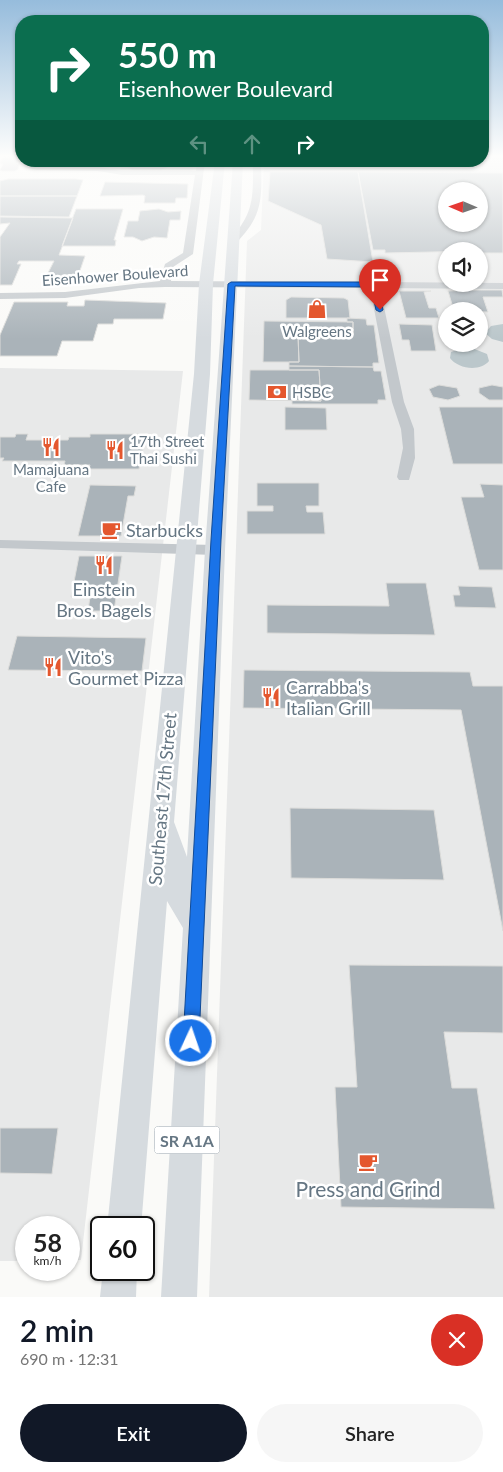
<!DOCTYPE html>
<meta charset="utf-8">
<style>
:root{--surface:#fff;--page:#f6f6f6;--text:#222;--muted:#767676;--accent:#111827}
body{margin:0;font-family:Lato,sans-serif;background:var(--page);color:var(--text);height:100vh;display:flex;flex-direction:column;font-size:19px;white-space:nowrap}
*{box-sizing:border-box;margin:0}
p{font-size:16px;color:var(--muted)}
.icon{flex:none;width:28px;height:28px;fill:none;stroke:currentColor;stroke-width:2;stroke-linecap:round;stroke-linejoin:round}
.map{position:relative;height:1297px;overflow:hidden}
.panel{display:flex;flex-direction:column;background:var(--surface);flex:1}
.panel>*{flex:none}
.banner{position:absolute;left:15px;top:15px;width:474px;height:152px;border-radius:20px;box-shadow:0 1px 4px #0004;background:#0b6e4f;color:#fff;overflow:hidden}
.needle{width:32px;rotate:272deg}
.tools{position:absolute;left:438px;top:182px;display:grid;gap:10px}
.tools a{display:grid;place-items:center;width:50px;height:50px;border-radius:50%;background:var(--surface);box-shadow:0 1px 4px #0004;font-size:25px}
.speed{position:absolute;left:15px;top:1216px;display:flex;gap:10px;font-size:25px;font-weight:700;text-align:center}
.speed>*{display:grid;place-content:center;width:65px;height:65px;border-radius:50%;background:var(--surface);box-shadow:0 1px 4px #0004;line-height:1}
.speed small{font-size:12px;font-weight:400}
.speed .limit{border:2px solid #111;border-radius:8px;background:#fff;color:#111}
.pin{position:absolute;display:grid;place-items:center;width:42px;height:42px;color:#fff;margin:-51px -21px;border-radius:50% 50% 50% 0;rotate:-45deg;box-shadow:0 0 5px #0007}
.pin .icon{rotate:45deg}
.me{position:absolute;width:55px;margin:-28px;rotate:3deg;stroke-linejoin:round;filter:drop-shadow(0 0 4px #0008)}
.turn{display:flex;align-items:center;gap:18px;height:105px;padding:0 20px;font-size:22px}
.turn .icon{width:65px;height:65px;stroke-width:2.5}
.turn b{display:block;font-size:35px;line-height:42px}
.lanes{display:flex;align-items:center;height:48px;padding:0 20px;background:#0003;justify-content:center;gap:25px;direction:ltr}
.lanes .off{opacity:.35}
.round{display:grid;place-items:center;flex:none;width:52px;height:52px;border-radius:26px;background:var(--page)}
.headline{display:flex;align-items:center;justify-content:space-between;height:85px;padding:0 20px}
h1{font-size:30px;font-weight:600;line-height:38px;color:var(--accent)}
.primary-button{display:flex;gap:10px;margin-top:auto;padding:10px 20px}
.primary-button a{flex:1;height:58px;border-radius:30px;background:var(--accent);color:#fff;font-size:20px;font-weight:600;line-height:58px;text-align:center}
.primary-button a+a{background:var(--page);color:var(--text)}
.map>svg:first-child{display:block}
.built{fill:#e8e9e9;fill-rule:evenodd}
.water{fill:#bbc7cb}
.building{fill:#aab3b9;stroke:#dcdcda;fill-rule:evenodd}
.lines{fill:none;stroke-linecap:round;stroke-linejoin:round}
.minor{fill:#c3c8cc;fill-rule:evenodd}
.major{fill:#d6dbdf;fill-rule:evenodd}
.route{fill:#1a73e8;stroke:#114b97}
.labels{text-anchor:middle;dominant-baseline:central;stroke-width:5;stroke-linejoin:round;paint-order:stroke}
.far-street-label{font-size:15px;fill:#657683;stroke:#fff}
.far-poi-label{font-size:15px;fill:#657683;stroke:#fff}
.shield{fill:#fff;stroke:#939fa8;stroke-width:1}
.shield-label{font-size:16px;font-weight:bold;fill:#657683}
.poi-label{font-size:18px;fill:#657683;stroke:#fff;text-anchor:start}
.street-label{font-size:18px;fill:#657683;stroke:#fff}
.near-poi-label{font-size:21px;fill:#657683;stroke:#fff}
</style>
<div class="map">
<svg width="503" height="1297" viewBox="0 0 503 1297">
<rect width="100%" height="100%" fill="#fafaf8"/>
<!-- built -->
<path class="built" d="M483,157H503V1297H209L247,241L261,230L264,161H482ZM446,191H479V224H446ZM446,251H479V284H446ZM446,311H479V344H446Z
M123,161H194L192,171H120Z
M0,368L183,371L81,1260H69V1228H26V1261H0Z"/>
<!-- water -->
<path class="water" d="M503,324V342L492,339L485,333L491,326Z
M472,348L487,354L489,361C480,372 458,369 450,358L451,352L460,349Z"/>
<!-- building -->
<path class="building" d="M3,157H20L17,164H19L18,169L15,171H2L0,170L3,164H0Z
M57,161H121L122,162L65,165L53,164Z
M125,161H169L167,168L161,170H132L124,166Z
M270,172H358L373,262L327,259L321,225L268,201Z
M358,172L503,173V253H479V251L385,253V250H373ZM446,191H479V224H446Z
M8,179H76L83,180L77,196H0V181Z
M105,182L188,184L187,198H176L175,203H144L145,196L143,195L100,196Z
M0,196H77L69,217L0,216Z
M76,209H123L114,240H116L115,246H62Z
M159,209L168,212L181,211L180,220H170L167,238L154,237L142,241L133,237H124L128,221H138L140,211Z
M0,217L73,218L59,255L85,256L75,285H42L54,261H19L17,264H21L12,285H0V237L10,223L0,224Z
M474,290H502L503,297H483L488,312L454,311L448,291Z
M399,291H431L424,292L429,308H436L439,318H406Z
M291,297L344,298L348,300L350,318H286V300Z
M85,300L166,303L163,319H114L113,324H98L93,341H62L57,356H0V335L14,302H68L67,306H84Z
M347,318L366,319L367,325H374L379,363H373V367L289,366V362H299L298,335H353V322H347Z
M264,321L353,322V335H298L299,362H263Z
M399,324L432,325L436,351H411L409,340H402Z
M289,366L373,367L374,371H381L386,400H378V404H292V400L321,401L319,370H289Z
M250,370H319L321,401L249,400Z
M439,385L457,388L460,396L448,400L433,397L429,389Z
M492,385L503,387V400H489L479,393V388Z
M285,407L326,408L327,430H285Z
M439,407H503V464H453Z
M16,434H28L26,440H68L69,437H90V434H145L139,469H89L90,465H64L65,461H2L4,458H0V437H15Z
M257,483H319V506H306L307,512H323L325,534H247V511H273V506H257Z
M480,484L503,485V570H479L461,497H484Z
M90,485L136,486L134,496H128L121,536H78Z
M79,556H122L114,611H88L90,597H71Z
M386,583H426L435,635L267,633V605L389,606Z
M458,586L492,587L496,608L455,607L453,595H460Z
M17,636L146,638L142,671L8,670Z
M244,670L470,672L473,686H503V931L461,710L243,708Z
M290,808L434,810L444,880L291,878Z
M349,965L503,966V1033L444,1032L452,1088H477L495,1209L341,1207L335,1087H357Z
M0,1128H58L52,1174L0,1173Z"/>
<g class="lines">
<!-- minor -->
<path class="minor" d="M24,161H32V164L38,166L98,167L122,171H196L197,161H205L193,254L173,267L171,281L369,282L368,277L373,274L377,275L379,282L503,283V289L380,288L404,402L414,429L415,458L409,480H399L397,477L403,448L401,429L392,402L370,288L165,287L139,288L65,298L0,299V293L65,292L160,281L165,264L183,253L195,175H122L98,171L37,170L25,167Z
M253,161H261C262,198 263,216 236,243H230V239C255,213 253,195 253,161Z
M0,540L215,545L222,550L215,555L0,548Z"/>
<!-- major -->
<path class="major" d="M215,161H225L213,284L210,374L174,822L187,857L205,550L233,161H243L225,550L197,1297H161L183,928L167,901L141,1228H107L194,374L199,284Z
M103,1270H137L136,1297H100Z"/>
</g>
<!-- sky -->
<linearGradient id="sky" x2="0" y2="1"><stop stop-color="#96bcdc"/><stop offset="0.46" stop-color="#fdfdfc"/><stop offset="1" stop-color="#fdfdfc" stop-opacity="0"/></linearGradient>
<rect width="503" height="339" fill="url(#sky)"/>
<!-- route -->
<path class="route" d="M231,282H375L378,285L383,310L380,312L376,310L371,287L235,286L221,540L199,1041L197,1046L191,1049L186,1046L183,1041L211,540L228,284Z"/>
<!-- icons -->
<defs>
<g id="shop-bare" transform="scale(1.5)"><path d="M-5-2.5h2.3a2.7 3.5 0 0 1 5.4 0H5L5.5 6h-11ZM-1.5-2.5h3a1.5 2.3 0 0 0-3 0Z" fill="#e4572e" stroke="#fff" stroke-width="2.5" paint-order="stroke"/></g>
<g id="bank-bare" transform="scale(1.5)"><path d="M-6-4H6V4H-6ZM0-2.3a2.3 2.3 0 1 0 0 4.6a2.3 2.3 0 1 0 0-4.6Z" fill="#e4572e" stroke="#fff" stroke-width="2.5" paint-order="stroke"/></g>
<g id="restaurant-bare" transform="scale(1.5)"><path d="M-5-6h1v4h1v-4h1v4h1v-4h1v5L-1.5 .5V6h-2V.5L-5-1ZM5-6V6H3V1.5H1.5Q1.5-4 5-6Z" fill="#e4572e" stroke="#fff" stroke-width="2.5" paint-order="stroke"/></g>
<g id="cafe-bare" transform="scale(1.5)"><path d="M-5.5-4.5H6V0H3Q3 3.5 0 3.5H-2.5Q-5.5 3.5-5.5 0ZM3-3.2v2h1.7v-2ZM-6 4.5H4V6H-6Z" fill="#e4572e" stroke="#fff" stroke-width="2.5" paint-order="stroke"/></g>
</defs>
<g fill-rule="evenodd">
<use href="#shop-bare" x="317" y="309"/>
<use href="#bank-bare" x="277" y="392"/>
<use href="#restaurant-bare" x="51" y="447"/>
<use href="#restaurant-bare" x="115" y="450"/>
<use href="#cafe-bare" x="111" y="530"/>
<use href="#restaurant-bare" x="104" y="565"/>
<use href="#restaurant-bare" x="53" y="667"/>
<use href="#restaurant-bare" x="271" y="697"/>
<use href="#cafe-bare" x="368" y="1162"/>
</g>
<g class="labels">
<!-- far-street labels -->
<g class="far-street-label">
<text transform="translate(115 275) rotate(-4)">Eisenhower Boulevard</text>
</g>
<!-- far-poi labels -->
<g class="far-poi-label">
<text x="317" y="331">Walgreens</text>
<text x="292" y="392" text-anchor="start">HSBC</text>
<text x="130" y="441" text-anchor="start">17th Street<tspan x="130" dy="17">Thai Sushi</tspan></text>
<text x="51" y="469">Mamajuana<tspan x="51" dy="17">Cafe</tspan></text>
</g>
<!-- shield labels -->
<rect class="shield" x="154.5" y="1126.5" width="65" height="27" rx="4"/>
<g class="shield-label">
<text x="187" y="1140">SR A1A</text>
</g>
<!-- poi labels -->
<g class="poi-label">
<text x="126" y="530">Starbucks</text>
<text x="104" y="589" text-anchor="middle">Einstein<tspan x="104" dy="21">Bros. Bagels</tspan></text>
<text x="68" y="657">Vito's<tspan x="68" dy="21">Gourmet Pizza</tspan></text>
<text x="286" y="687">Carrabba's<tspan x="286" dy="21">Italian Grill</tspan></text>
</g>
<!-- street labels -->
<g class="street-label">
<text transform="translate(162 799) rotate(-85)">Southeast 17th Street</text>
</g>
<!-- near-poi labels -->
<g class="near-poi-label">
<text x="368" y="1188">Press and Grind</text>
</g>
</g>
</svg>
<div class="tools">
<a><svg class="needle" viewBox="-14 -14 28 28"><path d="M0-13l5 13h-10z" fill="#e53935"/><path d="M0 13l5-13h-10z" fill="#767676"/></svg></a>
<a><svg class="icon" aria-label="sound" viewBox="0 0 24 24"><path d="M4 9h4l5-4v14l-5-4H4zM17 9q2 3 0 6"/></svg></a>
<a><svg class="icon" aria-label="layers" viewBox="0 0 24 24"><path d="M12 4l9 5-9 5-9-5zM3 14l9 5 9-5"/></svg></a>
</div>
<div class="speed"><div>58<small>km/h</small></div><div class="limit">60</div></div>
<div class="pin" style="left:380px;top:310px;background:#d93025"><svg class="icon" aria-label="arrive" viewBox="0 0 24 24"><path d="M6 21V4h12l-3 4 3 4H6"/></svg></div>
<svg class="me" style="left:191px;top:1041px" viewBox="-20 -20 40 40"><circle r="17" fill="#1a73e8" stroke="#fff" stroke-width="3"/><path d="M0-11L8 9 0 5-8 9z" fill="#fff"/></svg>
<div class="banner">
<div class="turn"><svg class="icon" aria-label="right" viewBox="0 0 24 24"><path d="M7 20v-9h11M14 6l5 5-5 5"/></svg><div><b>550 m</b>Eisenhower Boulevard</div></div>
<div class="lanes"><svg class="icon off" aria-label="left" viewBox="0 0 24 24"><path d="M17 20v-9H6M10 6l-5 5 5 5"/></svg><svg class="icon off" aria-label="ahead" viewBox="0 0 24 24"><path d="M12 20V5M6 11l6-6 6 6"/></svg><svg class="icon" aria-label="right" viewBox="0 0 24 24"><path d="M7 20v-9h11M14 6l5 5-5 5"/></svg></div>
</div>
</div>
<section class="panel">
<div class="headline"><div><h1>2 min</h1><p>690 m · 12:31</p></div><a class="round" style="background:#d93025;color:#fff"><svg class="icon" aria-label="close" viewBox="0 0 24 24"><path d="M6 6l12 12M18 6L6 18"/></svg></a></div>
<div class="primary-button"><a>Exit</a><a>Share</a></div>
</section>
